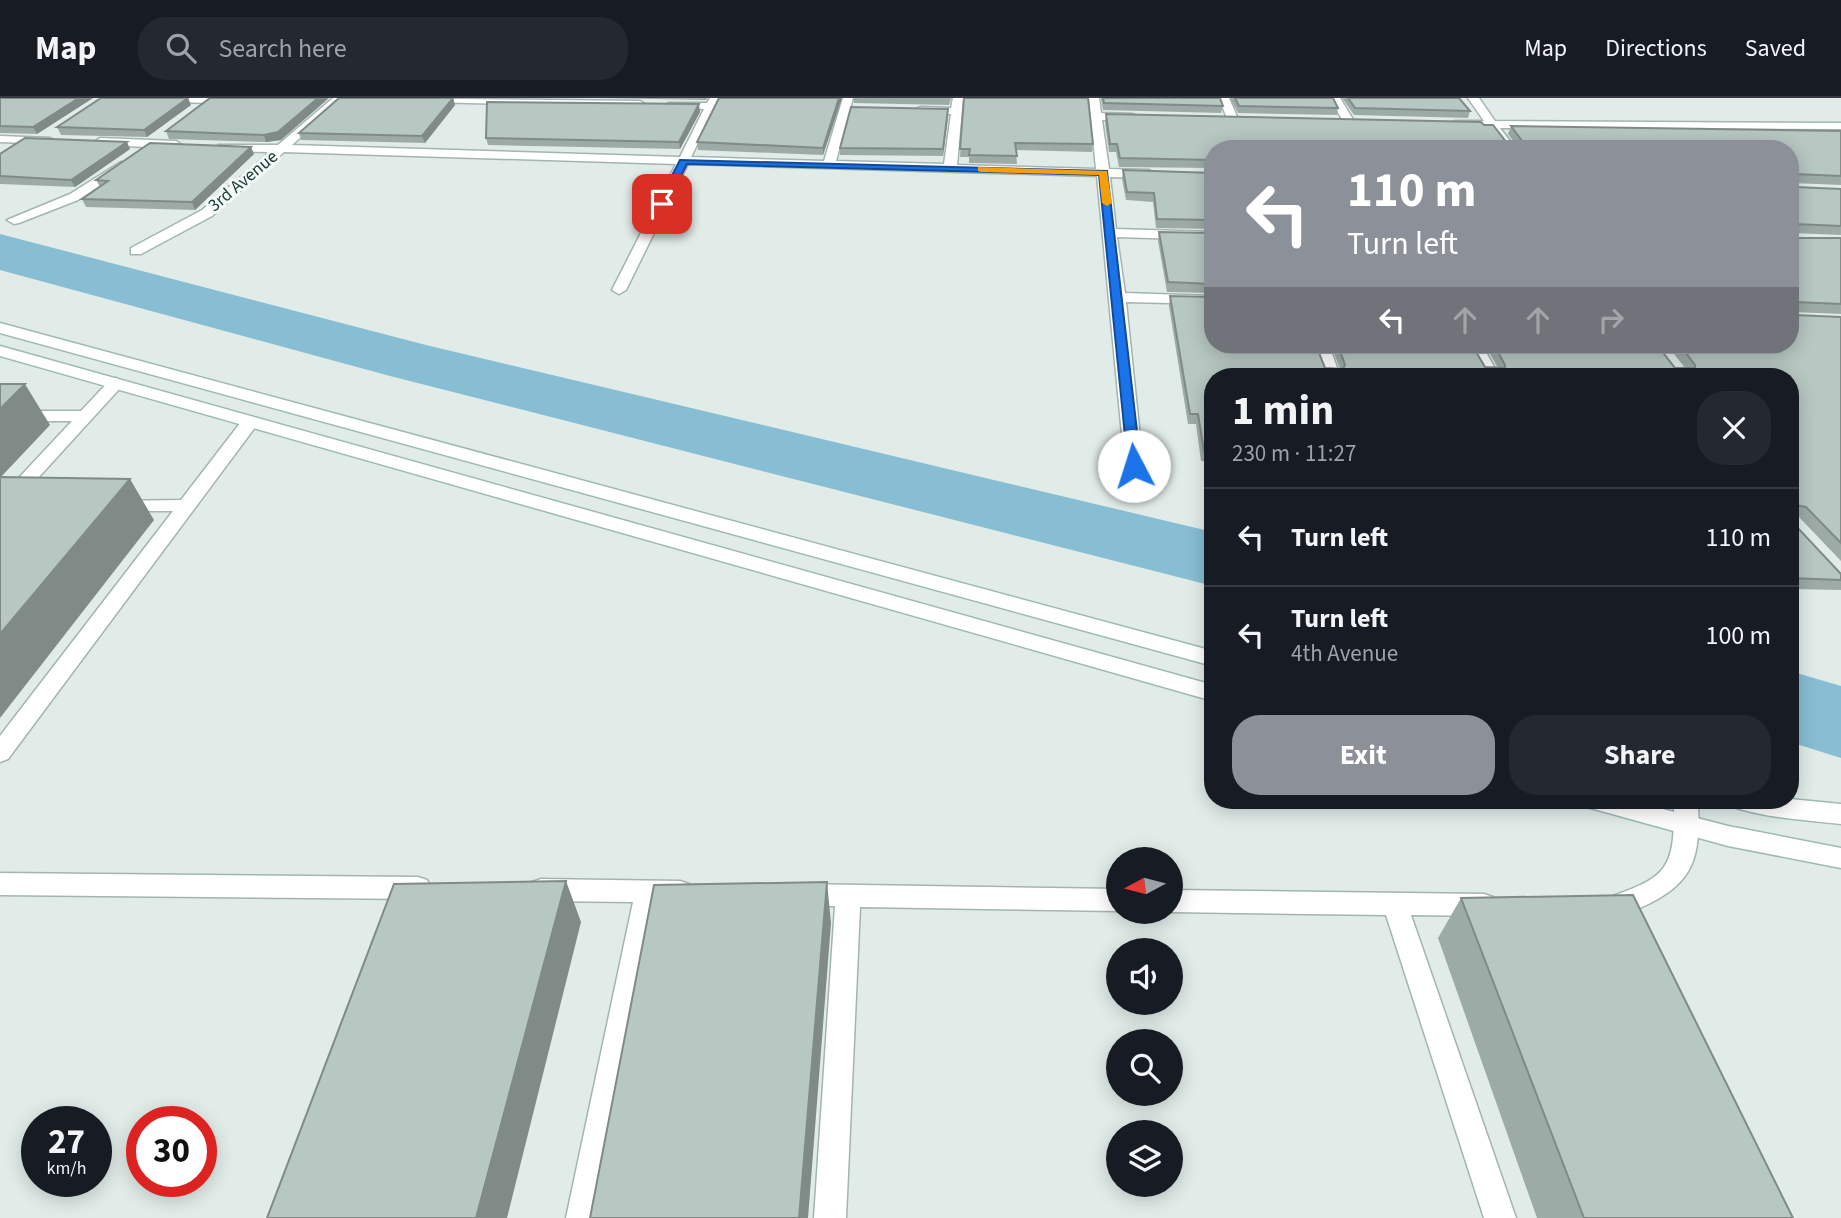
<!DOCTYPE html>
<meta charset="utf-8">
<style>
:root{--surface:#171b24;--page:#242831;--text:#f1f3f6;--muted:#9ea1a6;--line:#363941;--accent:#8c9099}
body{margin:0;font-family:"Source Sans 3",sans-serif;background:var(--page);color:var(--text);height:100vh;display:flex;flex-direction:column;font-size:26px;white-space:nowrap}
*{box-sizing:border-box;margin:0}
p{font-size:23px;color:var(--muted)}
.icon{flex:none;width:38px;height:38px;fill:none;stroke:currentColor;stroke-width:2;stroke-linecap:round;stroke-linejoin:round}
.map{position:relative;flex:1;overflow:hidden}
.panel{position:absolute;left:1204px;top:270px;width:595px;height:441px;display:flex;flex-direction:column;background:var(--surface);border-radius:28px;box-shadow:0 4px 18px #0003}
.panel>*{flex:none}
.banner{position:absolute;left:1204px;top:42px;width:595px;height:214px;border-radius:28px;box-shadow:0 4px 18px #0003;background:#8c9099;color:#fff;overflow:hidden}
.needle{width:46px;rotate:263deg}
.fabs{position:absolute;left:1106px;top:749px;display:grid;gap:14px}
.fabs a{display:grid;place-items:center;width:77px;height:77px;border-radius:50%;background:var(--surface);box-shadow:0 4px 18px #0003;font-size:35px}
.speed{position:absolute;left:21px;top:1008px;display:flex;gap:14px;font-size:35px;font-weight:700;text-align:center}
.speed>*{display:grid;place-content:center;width:91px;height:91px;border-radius:50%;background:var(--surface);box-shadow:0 4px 18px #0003;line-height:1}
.speed small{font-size:18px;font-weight:400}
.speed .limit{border:10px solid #d22;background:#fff;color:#111}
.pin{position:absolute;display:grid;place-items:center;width:60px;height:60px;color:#fff;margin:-30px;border-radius:14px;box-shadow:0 4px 10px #0006}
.me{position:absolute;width:77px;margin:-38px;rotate:355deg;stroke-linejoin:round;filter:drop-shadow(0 0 5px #0008)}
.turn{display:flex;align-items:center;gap:24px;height:147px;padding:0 28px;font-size:32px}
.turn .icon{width:91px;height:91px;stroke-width:2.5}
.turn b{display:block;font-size:49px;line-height:60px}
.lanes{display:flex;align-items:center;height:66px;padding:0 28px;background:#0003;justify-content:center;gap:35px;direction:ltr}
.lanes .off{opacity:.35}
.round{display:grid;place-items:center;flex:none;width:74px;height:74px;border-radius:28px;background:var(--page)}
.summary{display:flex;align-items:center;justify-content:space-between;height:119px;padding:0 28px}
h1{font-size:42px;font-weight:700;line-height:52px}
.primary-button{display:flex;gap:14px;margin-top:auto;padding:14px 28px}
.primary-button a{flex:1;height:80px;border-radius:28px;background:var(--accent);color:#fff;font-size:28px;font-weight:700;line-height:80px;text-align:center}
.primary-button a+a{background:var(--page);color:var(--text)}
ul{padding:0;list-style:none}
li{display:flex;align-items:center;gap:21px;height:98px;padding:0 28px;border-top:2px solid var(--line)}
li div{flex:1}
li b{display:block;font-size:26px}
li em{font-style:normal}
header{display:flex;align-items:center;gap:42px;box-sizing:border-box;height:98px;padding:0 35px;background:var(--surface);border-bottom:2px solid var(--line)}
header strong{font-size:33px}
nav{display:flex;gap:38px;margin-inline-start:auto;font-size:24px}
.search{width:490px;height:63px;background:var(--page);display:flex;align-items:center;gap:18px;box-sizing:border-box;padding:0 24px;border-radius:28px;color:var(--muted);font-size:26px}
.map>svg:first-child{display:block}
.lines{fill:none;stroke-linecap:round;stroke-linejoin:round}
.river{fill:#87bed3;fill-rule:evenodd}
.street-casing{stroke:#a4b4b1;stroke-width:3}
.secondary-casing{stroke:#9fb9b3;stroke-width:3}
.street{fill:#fff;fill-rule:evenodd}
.secondary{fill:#fff;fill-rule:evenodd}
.wall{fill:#9daba7}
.shaded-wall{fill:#808b88}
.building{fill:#b7c7c2;stroke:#808b88;stroke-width:2}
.route{fill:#1a73e8;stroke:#114b97;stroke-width:2}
.slow{fill:#f59e0b}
.labels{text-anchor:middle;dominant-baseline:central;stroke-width:6;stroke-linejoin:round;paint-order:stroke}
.far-street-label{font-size:18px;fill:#213e3a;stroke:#f2f9f6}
</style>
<header>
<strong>Map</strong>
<div class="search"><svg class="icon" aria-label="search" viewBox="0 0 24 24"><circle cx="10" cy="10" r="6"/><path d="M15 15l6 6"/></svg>Search here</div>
<nav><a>Map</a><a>Directions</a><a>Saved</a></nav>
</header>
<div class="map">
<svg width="1841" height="1120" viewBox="0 0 1841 1120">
<rect width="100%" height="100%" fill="#e1ece9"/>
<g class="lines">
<!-- river -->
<path class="river" d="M0,136L426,247L1213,434V488L390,278L0,172Z
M1790,573L1841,588V660L1790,644Z"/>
<!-- street casing -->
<g class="street-casing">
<path id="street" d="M137,0H215L216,2L211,5L142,3Z
M333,0H345L292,47L680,59L704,11L672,10L668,9V5H707L710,0H720L691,59L824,63L843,0H853L836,63L944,66L951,16L920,15L914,12L920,9L951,10L953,0H963L957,67L1096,71L1089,0H1099L1101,15L1133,16L1139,19L1133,22H1102L1109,71L1149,72L1155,76L1149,80L1110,79L1116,131L1213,134V142L1117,139L1125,195L1213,198V206L1126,204L1143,368L1134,373L1125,368L1097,78L688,66L626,192L619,196L612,192L676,66L284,54L212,118L141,156H131V150L202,112L270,54L222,53L218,51V47H278Z
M378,0L640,3L645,6L640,9L383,3Z
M1219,0H1229L1238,21L1236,23H1228Z
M1330,0H1340L1354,23L1352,25H1344Z
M1468,0H1479L1495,23L1841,25V31L1500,30L1516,51H1504L1489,30L1451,28L1449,26L1455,23H1484Z
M0,38L50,40L56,43L50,46L0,44Z
M100,40L176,43L182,47L176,51L96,46L94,44Z
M121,64L127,68L125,71L78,102L19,125L14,126L7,122L70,96Z
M1313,247H1329L1340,278H1324Z
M1466,247H1482L1499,278H1483Z
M116,280L124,285L122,288L6,415L0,417V400L72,323H0V313H81L110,282Z
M250,319L256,320L258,324L256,328L8,661L0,664V638L173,413H118L112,411L109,407L112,403L181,402L244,320Z
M1674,702H1698C1700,758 1697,784 1642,809C1628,816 1617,823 1601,818L1597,810L1601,802C1668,779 1675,774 1674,702Z
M0,775L418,779L427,782L431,790L427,798L418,801L0,797Z
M541,781L680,783L689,786L693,794L689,802L680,805L659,804L598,1120H566L633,804L541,803L532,800L528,792L532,784Z
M800,786L1118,791V813L860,809L846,1120H814L835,808H800L791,805L787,797L791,789Z
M1171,792L1484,796L1493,799L1497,807L1493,815L1484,818L1411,817L1516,1120H1484L1386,817L1171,814Z"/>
</g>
<!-- secondary casing -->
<g class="secondary-casing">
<path id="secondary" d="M0,225L1213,553V568L0,235Z
M0,248L1213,587V603L0,258Z
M1790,701L1841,706V726C1805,722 1767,720 1733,709L1729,702Z
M1582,702H1628L1728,728L1841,750V770L1728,748L1594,711L1586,709Z"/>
</g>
<!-- street -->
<use href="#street" class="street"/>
<!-- secondary -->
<use href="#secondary" class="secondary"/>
</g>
<!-- wall -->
<path class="wall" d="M0,0H93L37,36L0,35Z
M210,0L281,42L266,44L169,41L166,33Z
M453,0L455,7L425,45L301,42L299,35Z
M598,0H708L706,2Z
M719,0H842L823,57L698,52L697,44Z
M854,0H951L949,7L854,5Z
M964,0L1093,46L1092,54L1016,52L1017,66L969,65V59H960Z
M1101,0H1220L1223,8L1221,15L1103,12Z
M1230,0H1333L1338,10L1337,17L1238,15Z
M1342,0H1459L1470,13L1468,20L1354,17Z
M191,7L147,39L61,37L57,29Z
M948,11L943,58L840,57V50Z
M700,14L680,51L488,47L486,40Z
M1106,16L1484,27L1507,45L1514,44L1508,36L1511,28L1841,33V87L1792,85V86L1795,89L1841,91V137L1793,135L1792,137L1795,140H1841V216L1793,214L1795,217L1841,219V463L1799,419L1795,418L1794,426L1841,476V492L1790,491V278H1213V364L1201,363L1196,326H1188L1169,208L1170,198L1325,270L1340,271L1331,247H1472L1485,269L1498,270L1485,247H1657L1675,270H1685L1667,247H1790L1213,51V70L1119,69L1116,54H1109L1105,25Z
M130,51L75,89L0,86V56Z
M254,56L195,112L86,109L82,101L100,89L96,82Z
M1123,72L1213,75V131L1156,130L1153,104L1126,102L1122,81Z
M1159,134L1213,135V195L1167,194L1158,143Z
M1461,800L1793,1120H1537L1438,840Z"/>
<!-- shaded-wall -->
<path class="shaded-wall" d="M79,0H93L37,36L33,29Z
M188,0L191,7L147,39L144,32Z
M318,0H329L281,42L266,44L264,37Z
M453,0L455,7L425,45L422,38Z
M839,0H842L823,57V50Z
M699,6L700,14L680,51L679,44Z
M948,11V19L943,58V51Z
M127,44L130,51L75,89L71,82Z
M251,49L254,56L195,112L192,104Z
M25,286L50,327L0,380V311Z
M130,381L154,422L0,620V536Z
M566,783L581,824L507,1120H476Z
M827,784L831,825L808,1120H799Z"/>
<!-- building -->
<path class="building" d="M0,0H79L33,29L0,28Z
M101,0H188L144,32L57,29Z
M210,0H318L278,34L264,37L166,33Z
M339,0H453L422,38L299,35Z
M719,0H839L823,50L697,44Z
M964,0H1088L1093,46L1015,45L1017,58L969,57L970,51H960Z
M1103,0H1220L1223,8L1104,5Z
M1235,0H1333L1338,10L1239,8Z
M1348,0H1459L1470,13L1355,10Z
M487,4L699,6L679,44L486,40Z
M851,9L948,11L943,51L840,50Z
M1106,16L1481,24L1484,27H1493L1507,45L1522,43L1511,28L1841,33V78L1795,76L1792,86L1795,89L1841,91V128L1795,126L1792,137L1795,140H1841V206L1796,204L1793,214L1795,217L1841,219V445L1806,409L1795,407L1794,426L1841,476V482L1790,480V278H1213V354L1204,353L1198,316H1190L1170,198L1213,199V247H1316L1325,270L1343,271L1345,267L1338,247H1472L1485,269L1505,270V267L1494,247H1657L1675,270H1695V267L1680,247H1790V51H1213V62L1120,60L1117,46H1110Z
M25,40L127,44L71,82L0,78V56Z
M150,45L251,49L192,104L82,101L108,83L96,82Z
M1123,72L1213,75V122L1157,121L1154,95L1127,94Z
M1159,134L1213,135V186L1168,184Z
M0,286H25L0,311Z
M0,379L130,381L0,536Z
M566,783L476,1120H267L394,786Z
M827,784L799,1120H590L654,787Z
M1633,797L1793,1120H1584L1461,800Z"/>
<!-- route -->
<path class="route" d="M680,62L1107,73L1141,368L1134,372L1128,368L1099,77L687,66L667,106L659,108L657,106Z"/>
<!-- slow -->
<path class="slow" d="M978,69L1107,73L1112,105L1107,108L1102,105L1099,77L981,74L978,73Z"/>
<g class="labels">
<!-- far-street labels -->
<g class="far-street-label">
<text transform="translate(243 83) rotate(-40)">3rd Avenue</text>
</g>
</g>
</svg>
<div class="fabs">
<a><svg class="needle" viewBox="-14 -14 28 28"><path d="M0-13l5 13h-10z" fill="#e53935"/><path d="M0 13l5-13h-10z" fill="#9ea1a6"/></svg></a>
<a><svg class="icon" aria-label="sound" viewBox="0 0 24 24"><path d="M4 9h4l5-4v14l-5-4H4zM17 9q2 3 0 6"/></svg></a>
<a><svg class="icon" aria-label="search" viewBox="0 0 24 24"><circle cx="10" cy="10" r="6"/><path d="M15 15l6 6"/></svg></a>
<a><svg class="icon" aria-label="layers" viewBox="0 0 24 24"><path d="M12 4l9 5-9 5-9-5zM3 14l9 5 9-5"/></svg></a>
</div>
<div class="speed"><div>27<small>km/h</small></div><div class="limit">30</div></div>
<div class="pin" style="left:662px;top:106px;background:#d93025"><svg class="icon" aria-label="arrive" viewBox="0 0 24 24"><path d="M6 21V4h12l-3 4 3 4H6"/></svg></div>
<svg class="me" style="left:1134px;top:368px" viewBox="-20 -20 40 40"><circle r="19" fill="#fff"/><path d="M0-13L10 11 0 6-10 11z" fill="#1a73e8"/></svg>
<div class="banner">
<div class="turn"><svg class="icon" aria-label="left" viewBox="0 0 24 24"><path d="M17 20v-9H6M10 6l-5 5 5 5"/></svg><div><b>110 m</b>Turn left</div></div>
<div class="lanes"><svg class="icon" aria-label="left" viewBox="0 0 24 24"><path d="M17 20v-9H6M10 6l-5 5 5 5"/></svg><svg class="icon off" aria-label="ahead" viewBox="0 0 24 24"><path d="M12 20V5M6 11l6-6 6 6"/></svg><svg class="icon off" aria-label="ahead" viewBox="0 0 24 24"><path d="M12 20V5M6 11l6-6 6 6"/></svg><svg class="icon off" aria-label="right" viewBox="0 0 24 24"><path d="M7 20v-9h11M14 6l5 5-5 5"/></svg></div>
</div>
<section class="panel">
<div class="summary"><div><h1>1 min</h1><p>230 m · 11:27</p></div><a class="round"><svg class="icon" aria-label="close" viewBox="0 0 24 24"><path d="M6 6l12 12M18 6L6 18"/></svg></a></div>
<ul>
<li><svg class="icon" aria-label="left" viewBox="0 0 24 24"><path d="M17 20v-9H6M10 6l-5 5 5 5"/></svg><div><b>Turn left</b></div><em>110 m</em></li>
<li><svg class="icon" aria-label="left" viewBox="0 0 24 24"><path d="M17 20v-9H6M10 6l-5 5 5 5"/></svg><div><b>Turn left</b><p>4th Avenue</p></div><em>100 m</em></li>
</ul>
<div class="primary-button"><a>Exit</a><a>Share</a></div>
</section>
</div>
